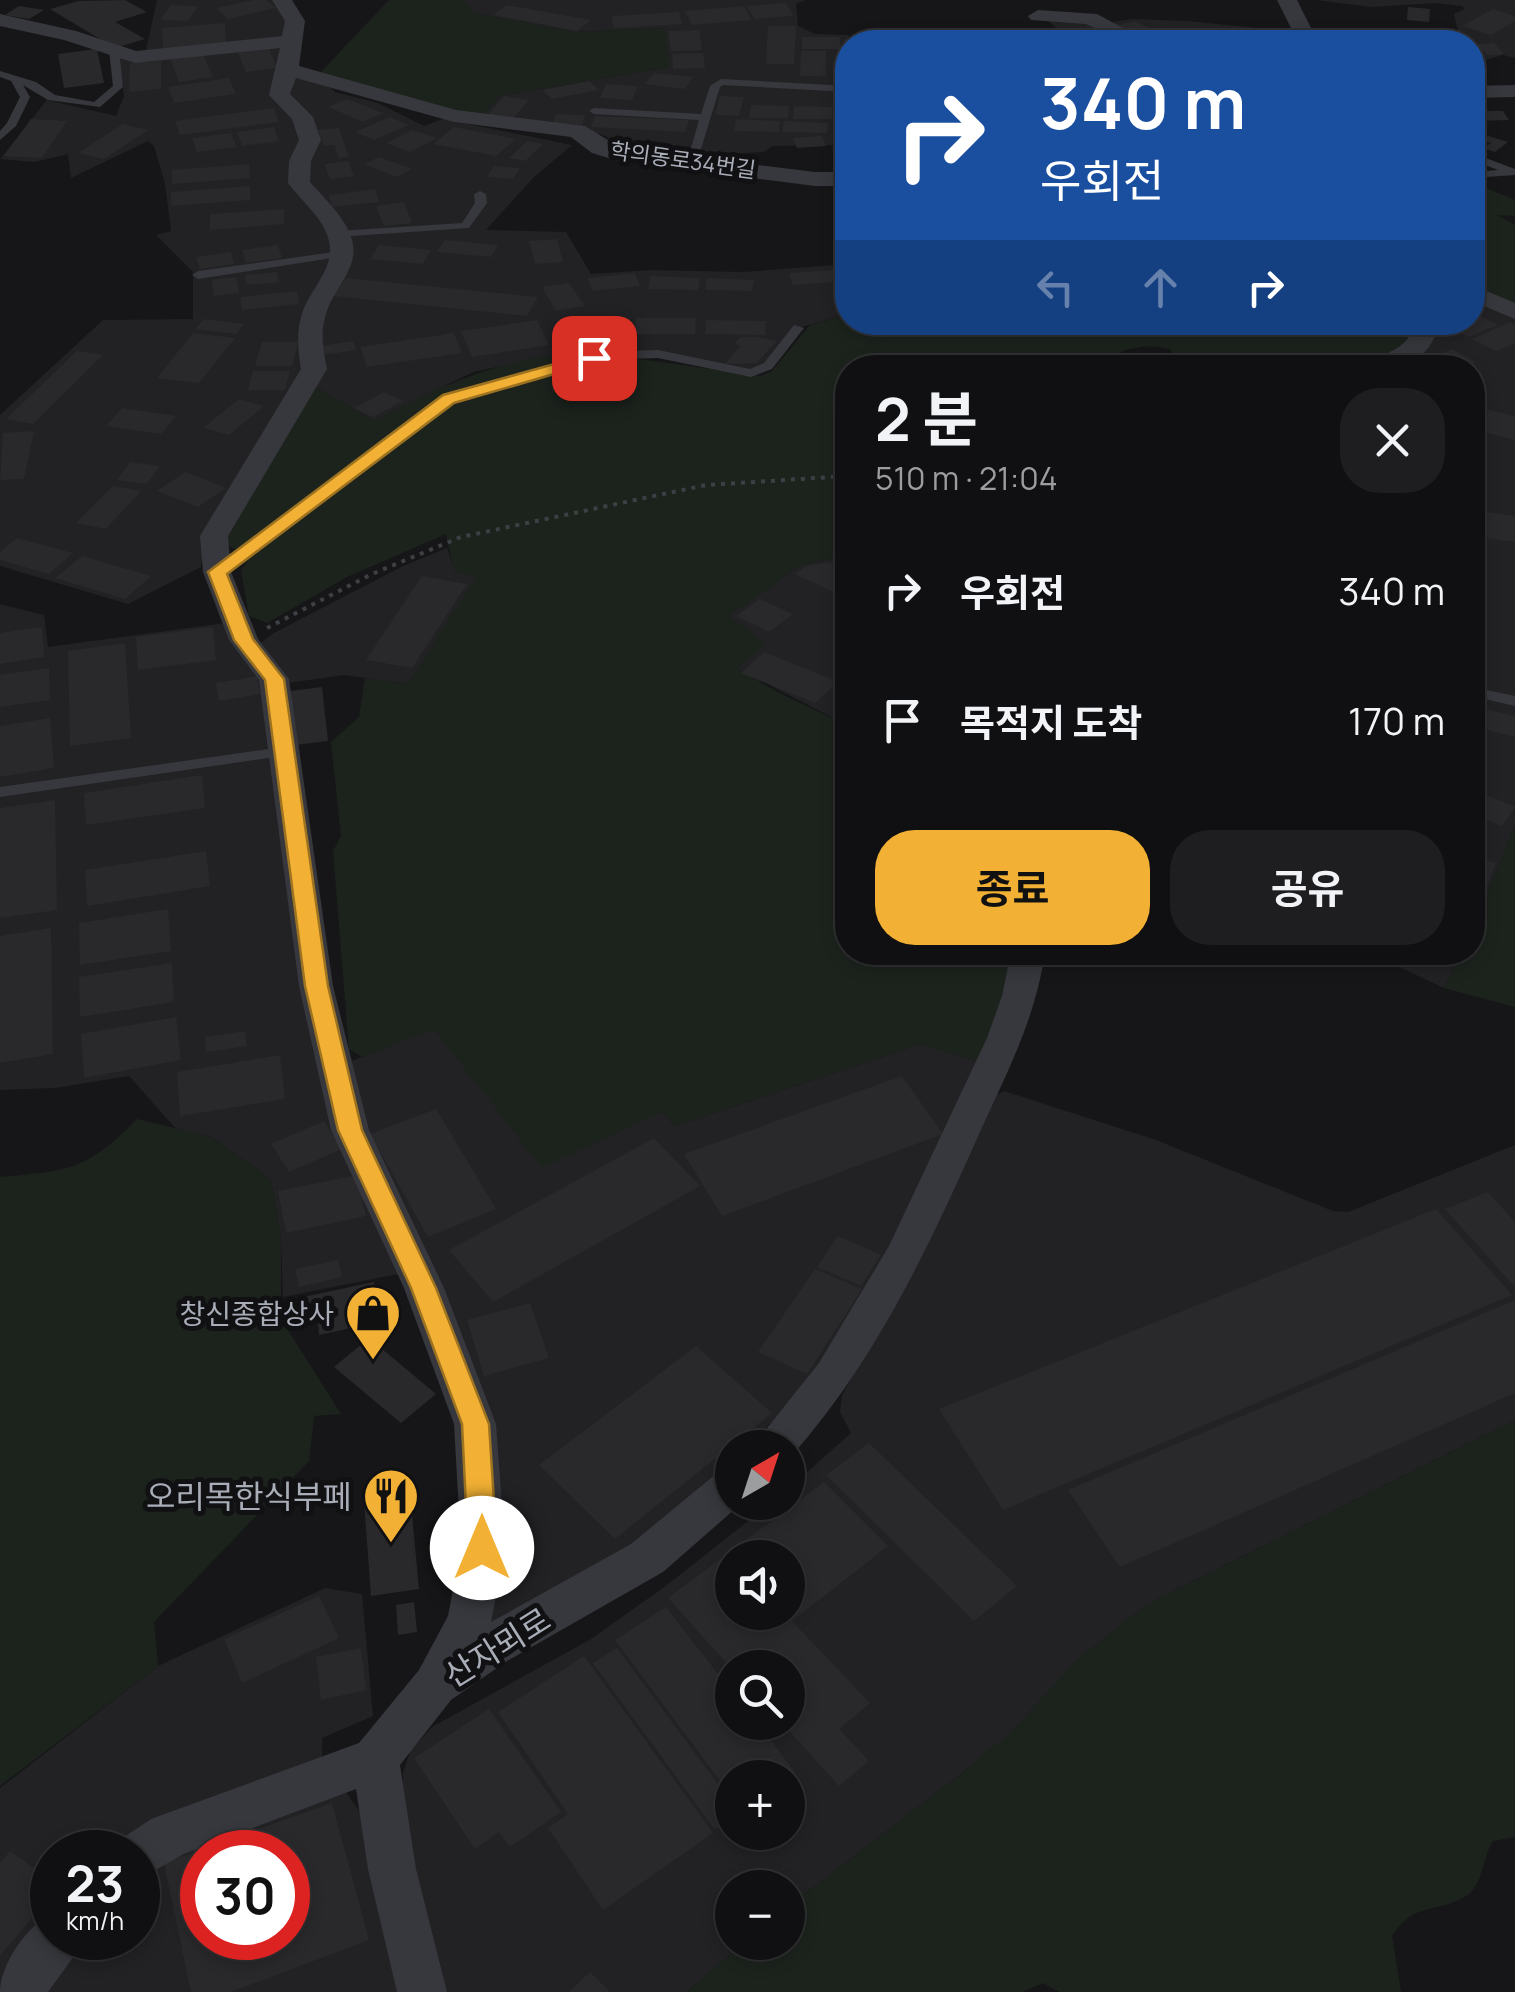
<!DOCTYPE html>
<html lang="ko">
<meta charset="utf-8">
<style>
:root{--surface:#101012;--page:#1e1e20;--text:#f1f3f6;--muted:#9c9d9f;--line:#303032;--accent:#f2b134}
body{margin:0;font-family:Manrope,"Noto Sans KR",sans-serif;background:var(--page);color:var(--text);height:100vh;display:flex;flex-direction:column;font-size:38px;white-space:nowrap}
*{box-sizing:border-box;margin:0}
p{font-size:32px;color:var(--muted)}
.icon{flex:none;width:55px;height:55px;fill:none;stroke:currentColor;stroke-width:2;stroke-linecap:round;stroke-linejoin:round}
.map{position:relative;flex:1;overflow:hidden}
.sheet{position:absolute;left:835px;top:355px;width:650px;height:610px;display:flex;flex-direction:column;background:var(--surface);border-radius:40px;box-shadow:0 5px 15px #0003,0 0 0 2px var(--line)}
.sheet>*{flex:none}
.hud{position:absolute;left:835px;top:30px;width:650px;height:305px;border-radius:40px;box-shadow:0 5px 15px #0003,0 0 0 2px var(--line);background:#1a4fa0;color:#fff;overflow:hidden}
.needle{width:65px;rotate:39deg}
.controls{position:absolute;left:715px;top:1430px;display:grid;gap:20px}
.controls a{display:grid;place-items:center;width:90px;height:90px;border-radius:50%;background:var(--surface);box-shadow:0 5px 15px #0003,0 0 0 2px var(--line);font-size:50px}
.speed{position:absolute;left:30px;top:1830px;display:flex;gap:20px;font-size:50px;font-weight:700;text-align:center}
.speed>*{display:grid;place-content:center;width:130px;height:130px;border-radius:50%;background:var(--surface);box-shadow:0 5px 15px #0003,0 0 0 2px var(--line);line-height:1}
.speed small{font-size:25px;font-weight:400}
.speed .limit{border:15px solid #d22;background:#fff;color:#111}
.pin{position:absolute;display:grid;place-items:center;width:85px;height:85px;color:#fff;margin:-42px;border-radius:20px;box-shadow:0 5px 15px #0006}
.me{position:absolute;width:110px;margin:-55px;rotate:0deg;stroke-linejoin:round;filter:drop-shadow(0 0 8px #0008)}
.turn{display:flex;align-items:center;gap:35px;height:210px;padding:0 40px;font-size:45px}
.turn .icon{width:130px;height:130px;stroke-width:2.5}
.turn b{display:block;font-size:70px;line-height:85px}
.lanes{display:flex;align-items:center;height:95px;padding:0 40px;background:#0003;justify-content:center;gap:50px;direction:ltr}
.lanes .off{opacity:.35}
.round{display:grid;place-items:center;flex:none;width:105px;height:105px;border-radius:40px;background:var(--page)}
.summary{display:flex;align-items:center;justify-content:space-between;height:170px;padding:0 40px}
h1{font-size:60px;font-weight:700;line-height:75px}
.primary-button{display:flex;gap:20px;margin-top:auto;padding:20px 40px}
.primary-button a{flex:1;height:115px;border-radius:40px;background:var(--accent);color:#111;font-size:40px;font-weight:700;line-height:115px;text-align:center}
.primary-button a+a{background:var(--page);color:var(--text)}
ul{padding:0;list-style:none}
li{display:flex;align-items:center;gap:30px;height:130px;padding:0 40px}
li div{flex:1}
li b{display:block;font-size:38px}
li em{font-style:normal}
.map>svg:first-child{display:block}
.built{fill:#222225;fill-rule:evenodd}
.green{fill:#1c231d}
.building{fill:#29292c;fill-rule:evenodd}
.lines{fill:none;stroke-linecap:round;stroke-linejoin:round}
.path{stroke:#3d3f44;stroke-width:4;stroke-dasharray:4 6;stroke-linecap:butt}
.lane{fill:#37383d;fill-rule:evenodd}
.street{fill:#37383d;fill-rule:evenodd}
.route{fill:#f2b134;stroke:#9d7322;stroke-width:2.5}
.labels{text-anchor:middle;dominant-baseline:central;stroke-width:10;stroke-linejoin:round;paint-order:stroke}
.far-street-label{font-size:22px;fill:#a8adb8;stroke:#111113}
.poi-label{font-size:28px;fill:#a8adb8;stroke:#111113;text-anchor:end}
.near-poi-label{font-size:32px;fill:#a8adb8;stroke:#111113;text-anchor:end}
.near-street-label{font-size:32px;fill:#a8adb8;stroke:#111113}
</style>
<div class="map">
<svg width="1515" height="1992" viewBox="0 0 1515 1992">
<rect width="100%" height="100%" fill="#161618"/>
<!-- built -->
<path class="built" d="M157,0H282L292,70L323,80L335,92L378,103L424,126L443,119L572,145L533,178L486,230L566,232L591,274L651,270L743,272L847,264V314L798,328L768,366L751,373L658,354L572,352L473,372L374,421L307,382L204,539L201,567L128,604L0,566V415L103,320L193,319V272L156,235L171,231L165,184L154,146L148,141L71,178L68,154L34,162L0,159L47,100L116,116L124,96L118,52L145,55Z
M463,0H806L796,4L798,26L815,34L848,35L861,42H848L847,145L773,146L763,152L681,157L616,150L606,136L577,128L480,118L499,96L668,67L664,28L576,32L473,13Z
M1316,0H1515V58L1503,55L1479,62L1473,56L1472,42H1362L1361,39L1388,42L1459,36L1454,14L1465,9L1462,6L1436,3L1371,7Z
M1045,18L1098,24L1132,19L1187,21L1257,28L1259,42H1072Z
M1487,303L1515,316V825L1473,930L1472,368H1390L1416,357L1435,325L1472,322L1473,309Z
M447,548L455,571L477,577L408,684L344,675L288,683L261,643L272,634L403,566Z
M847,555V725L736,668L728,616L801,565Z
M0,604L44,615L48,647L225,623L263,677L308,997L403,1273L283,1297L281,1239L271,1180L212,1137L176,1129L129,1076L55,1088L0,1090Z
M1369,953H1462L1444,988Z
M434,1028L542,1167L661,1112L676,1126L921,1044L983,1063L912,1212L828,1364L747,1447L732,1448V1462L679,1514L499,1627L479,1622L500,1503L356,1121L347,1063Z
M1004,1091L1156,1140L1333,1211L1348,1212L1515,1145V1420L1146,1605L1081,1657L1008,1735L962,1773L788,1907V1888H732V1942L744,1943L687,1992H437L403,1816V1772L411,1750L432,1727L591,1639L667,1585L771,1503L788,1502V1489L851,1433L840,1412L842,1395L941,1216L997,1095ZM732,1558H788V1612H732ZM732,1668H788V1722H732ZM732,1778H788V1832H732Z
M325,1588L362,1594L373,1716L322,1738V1757L139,1832L113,1852H52V1930L7,1992H0V1788L158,1666Z
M333,1793H347L359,1811L405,1992H30L65,1938H138V1868L158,1855ZM202,1852H288V1938H202Z"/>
<!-- green -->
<path class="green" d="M389,0H463L474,13L576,32L665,28L669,67L499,96L480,118L320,73Z
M1472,182L1515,200V216L1497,215L1515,225V305L1473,286Z
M847,314L848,322H1235L1269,330L1287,323H1418V336C1405,344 1390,358 1376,363C1343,375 1303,367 1271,357L1265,367H1202L1176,359L1170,349C1140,342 1118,350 1093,367L848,368L847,555L801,565L729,616L766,644L737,668L779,693L847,725L848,952L1016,953L983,1063L921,1044L676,1126L661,1112L542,1168L434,1029L362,1057L349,1049L333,851L341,836L331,742L359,717L365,678L408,684L476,577L454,571L446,534L347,577L267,623L249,616L241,570L258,548L424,421L446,408L520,383L589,365L638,359L761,376L772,371L810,325Z
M596,351L592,355L437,399L238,551L229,546L226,534L311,384L374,421C446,382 513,354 596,351Z
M1515,825V1007L1444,988L1462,953L1472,952L1473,930Z
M137,1119L212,1137L271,1180L281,1239V1319L341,1414L314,1416L309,1461L154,1622L158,1666L0,1786V1177C68,1171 88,1170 137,1119Z
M1515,1420V1837L1493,1841C1482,1858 1483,1886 1466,1896C1436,1914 1414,1901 1392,1936L1401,1992H1060L1043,1983L1022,1992H687L744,1943L788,1942V1907L962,1773L1008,1734L1081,1657L1146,1605Z"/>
<!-- building -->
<path class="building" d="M125,0L147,12L115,22L145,39L115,48L50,9L79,1Z
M253,0H266L276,8L228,19L216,8Z
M786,3L793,16L754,19L747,6Z
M171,5L198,6L188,21L160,20Z
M507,5L591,20L577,31L493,15Z
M19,6L44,10L29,19L5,15Z
M744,6L752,20L692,25L685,11Z
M1408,7L1430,9L1429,22L1407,20Z
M1493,9L1515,16V21L1491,35L1462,26Z
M679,12L682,24L614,28L612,16Z
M1135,21L1166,37L1147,42L1116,26Z
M225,23L226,44L163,49L162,28Z
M768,26H796L794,64H766Z
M1193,28L1253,30L1255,39L1194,37Z
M1100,29L1122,42H1094L1080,33Z
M699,30L702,50L671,51L668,31Z
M802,37H840V49H802Z
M1470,38L1475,44L1494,43L1504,54L1487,55L1483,51H1472V42H1453Z
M268,46L277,68L246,72L237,50Z
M97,49L104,83L64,88L58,54Z
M801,51H826V76H800Z
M703,53L705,68L673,69L672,54Z
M203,54L213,77L179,82L170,58Z
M161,61V89L129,92L130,63Z
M654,73L693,77L685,89L645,84Z
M229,78L236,94L174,103L168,87Z
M589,81L599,90L552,99L543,90Z
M606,84L638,86L632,100L600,98Z
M1472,93L1484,111H1503L1509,120L1472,121Z
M504,96L529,100L513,119L487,116Z
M720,96L744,97L739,116L715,115Z
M347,99L383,113L363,122L328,107Z
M751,105L789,106L788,118H749Z
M794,106L833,107L832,119H793Z
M274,108L279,122L180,135L175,121Z
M556,114L585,115L582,125L553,124Z
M595,116L689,120L685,132L591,127Z
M390,117L409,125L374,140L355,132Z
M31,119L67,121L42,158L4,156Z
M736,119L780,121L779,132L734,131Z
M784,121L828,123L827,133L782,132Z
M123,124L148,130L104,159L78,153Z
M274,127L279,141L242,146L237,132Z
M454,127L516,139L496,156L433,144Z
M339,128L344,143L349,157L339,158L334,145L324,146L318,130Z
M412,130L437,138L410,152L386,143Z
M1472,131L1508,142L1495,152L1483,148L1491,143L1472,137Z
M231,133L237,147L197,152L192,138Z
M822,136L826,146L797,148L793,138Z
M527,141L543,144L525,161L509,158Z
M379,157L412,169L397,177L364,164Z
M348,161L354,176L330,179L324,164Z
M249,164L250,178L172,184V170Z
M494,166L520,168L513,179L487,177Z
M250,186V200L171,206V192Z
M375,189L379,202L332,207L329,195Z
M404,202L412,223L384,226L376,206Z
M284,209V224L210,230V214Z
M557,239L563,262L535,264L529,241Z
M445,240L498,245L491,257L437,252Z
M278,245L282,258L246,263L242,250Z
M379,245L431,250L423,264L370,259Z
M231,252L234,264L200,269L196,257Z
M848,269V281L793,285L789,273Z
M277,272L279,282L246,285L245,275Z
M635,273L640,286L592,291L588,278Z
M650,276L700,278L698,290L648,289Z
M236,277L239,293L214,296L212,280Z
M346,278L538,297L527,316L333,296Z
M707,278L754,280L752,291L705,290Z
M569,283L585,306L556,311L542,287Z
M297,291L299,304L242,310L240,297Z
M1479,315L1498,325L1468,337L1449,326L1472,322V317Z
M636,318H696L695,334H634Z
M204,319L244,324L236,334L195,329Z
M537,320L549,345L472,357L461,331Z
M706,320L766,321L765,335L705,334Z
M1510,322L1515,325V343L1496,351L1472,339Z
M193,333L235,338L199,383L157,378Z
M454,333L462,353L367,367L360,347Z
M741,337H757L777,341L756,363L725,364L740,346L734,344Z
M353,341L356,350L324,355L321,346Z
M262,342H298L292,366H255Z
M1452,349L1476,362L1463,368L1412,366Z
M77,351L103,355L33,424L6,419Z
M253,371H290L285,390H248Z
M384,392L403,401L373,417L354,408Z
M239,399L264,406L229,435L203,428Z
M1472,406L1515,416V440L1472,429Z
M122,408L176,416L161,434L106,426Z
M34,431L24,479L0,480L3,433Z
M130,462L160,466L147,484L117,480Z
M185,472L226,488L198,507L157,491Z
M113,486L141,491L106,529L76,523Z
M1472,510L1515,516V542L1472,536Z
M17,538L73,553L49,574L0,560V552Z
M82,556L151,576L125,599L55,578Z
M839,561L848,565V592L842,596L795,574L806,566Z
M422,576L467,584L412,668L366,660Z
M760,599L793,614L769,632L736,616Z
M42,627L44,657L0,664V633Z
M213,627L216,660L138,670L136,637Z
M125,643L131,738L70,746L68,651Z
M764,652L838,682L815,703L741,673Z
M49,668L50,700L0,707V675Z
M257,676L260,694L219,701L216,683Z
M322,687L328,741L295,745L290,691Z
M1472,706L1515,716V737L1472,726Z
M50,718L54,768L0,777V726Z
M202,775L205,808L86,825L84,793Z
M1472,789L1515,807L1502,826L1472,814Z
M55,800L57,910L0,918V808Z
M206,851L210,886L87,906L85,870Z
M1472,856L1496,863L1477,911L1472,909Z
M168,909L171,951L80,965L79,923Z
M51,928L53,1054L0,1063V936Z
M172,963L174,1002L80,1017L79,977Z
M176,1017L181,1060L84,1078L81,1034Z
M245,1031L247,1046L206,1052L205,1037Z
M280,1055L285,1099L180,1116L177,1072Z
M902,1076L943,1134L722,1216L684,1154Z
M436,1109L496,1209L428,1237L370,1134Z
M324,1121L342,1149L289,1172L271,1144Z
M654,1138L700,1186L493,1302L449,1250Z
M357,1175L366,1216L286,1233L278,1191Z
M1488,1192L1515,1222V1287L1445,1209Z
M1436,1209L1512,1295L1003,1510L939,1409Z
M838,1236L881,1255L861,1286L817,1267Z
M338,1260L342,1277L299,1287L295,1269Z
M815,1269L862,1289L807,1374L758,1352Z
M374,1282L376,1298L364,1300L369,1324L319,1335L318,1321L298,1325L294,1299Z
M1515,1300V1393L1120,1567L1068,1490Z
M530,1303L549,1358L484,1376L467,1320Z
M369,1338L436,1394L401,1423L334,1367Z
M696,1346L772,1413L615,1539L539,1465Z
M869,1443L1017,1586L974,1621L826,1475Z
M824,1482L888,1546L792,1621L870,1703L839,1729L869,1761L839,1786L781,1722H788V1668H731L668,1598ZM732,1558H788V1612H732Z
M410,1494L419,1589L371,1596L364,1501Z
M319,1596L339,1638L242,1683L224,1639Z
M414,1602L417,1632L398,1635L396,1605Z
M666,1607L732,1692V1722H757L795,1772L788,1778H732V1797L615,1640Z
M361,1648L366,1690L321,1700L316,1657Z
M617,1648L732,1803V1818L715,1830L593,1663Z
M584,1656L713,1833L603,1910L548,1828L568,1814L498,1712Z
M489,1709L561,1812L510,1847L499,1832L475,1849L414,1758Z
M332,1803L369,1940L231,1992H191L164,1863ZM202,1852H288V1938H202Z
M10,1851L52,1881V1894L0,1956V1863Z
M590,1972L610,1992H569Z"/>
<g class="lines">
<!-- path -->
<path class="path" d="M267,628L372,574L461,537L706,485L848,476"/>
<!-- lane -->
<path class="lane" d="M114,47L119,50L123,87L100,107L48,100L23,85L30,97L16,126L0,140V131L7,123L20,97L11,81L0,77V71L36,82L55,95L94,102L113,86L109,50Z
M721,79L848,86V92L723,85L720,87L697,162L692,165L687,162L699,120L594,114L589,111L594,108L701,114L710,86Z
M1472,153L1515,169V175L1472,178V172L1498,170L1472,160Z
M480,191L486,194L487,203L469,228L337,237L331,234L337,231L462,223L475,203L474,194Z
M341,251L347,254L345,256L198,279L192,275L198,271Z
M794,325L804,328L772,369L751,377L658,358L627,359L595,362L454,402L222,575H212L210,572L444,396L594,354L627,351L658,350L750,369L764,363Z
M1472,687L1515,696V706L1472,696Z
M283,747L291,752L289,755L0,797V787Z"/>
<!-- street -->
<path class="street" d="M272,0H292L305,21L299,66L456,110L585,126L621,148L815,172H848V186H815L618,161L592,153L571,137L454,122L296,78L290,94L313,117L321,140L311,161L310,182C325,199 346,218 352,240C360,268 333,289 326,314C320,332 323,350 327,369L228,536L231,572L258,639L289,679L333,986L369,1130L444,1288L496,1424L505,1548L491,1622L631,1544L717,1473L732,1468V1502H743L663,1572L507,1661L451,1700L400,1765L416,1869L447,1992H397L368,1869L356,1789L184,1854L138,1880V1852H115L121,1839L151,1819L359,1743L419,1670L448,1616L461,1548L454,1424L404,1288L331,1130L299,986L259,680L229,640L203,572L200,536L301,369C298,350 296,332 302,314C309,290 336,268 329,241C324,218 301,201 288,183L289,161L299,140L292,119L269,95L280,48L135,63L64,40L0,26V14L76,31L136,51L282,36L285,21Z
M1277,0H1297L1312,30L1306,42H1286L1292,30Z
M1038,10L1097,14L1149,42H1124L1086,24L1031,20L1028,16Z
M1515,85V97L1472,98V86Z
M1472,285L1515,303V319L1472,301Z
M1415,322H1439C1431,364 1400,368 1364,368C1383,350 1408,353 1415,322Z
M1011,952H1045C1036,1017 1007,1073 980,1132C928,1249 874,1364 788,1460V1448H751L819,1363L889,1246L987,1038L1002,996Z
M52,1914V1938H81L74,1956L48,1992H0C0,1965 27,1925 52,1914Z"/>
</g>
<!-- route -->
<path class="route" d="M594,353L599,355V361L454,403L227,574L253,639L284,679L328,986L362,1130L436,1288L489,1424L497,1548L493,1557L482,1561L472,1557L468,1548L462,1424L411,1288L338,1130L305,986L265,680L234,640L208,572L443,395Z"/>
<!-- icons -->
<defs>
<g id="shop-pin" transform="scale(2.875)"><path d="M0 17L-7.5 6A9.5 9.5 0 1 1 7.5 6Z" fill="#f2b134" stroke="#111113"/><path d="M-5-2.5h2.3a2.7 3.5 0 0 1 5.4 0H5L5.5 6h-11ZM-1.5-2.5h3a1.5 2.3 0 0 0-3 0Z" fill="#111"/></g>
<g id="restaurant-pin" transform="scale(2.875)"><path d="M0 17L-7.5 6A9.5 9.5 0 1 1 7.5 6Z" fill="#f2b134" stroke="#111113"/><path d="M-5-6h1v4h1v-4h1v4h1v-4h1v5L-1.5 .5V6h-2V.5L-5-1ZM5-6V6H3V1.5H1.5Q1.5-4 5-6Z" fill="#111"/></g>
</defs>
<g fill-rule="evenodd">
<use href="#shop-pin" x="373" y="1313"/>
<use href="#restaurant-pin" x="391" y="1496"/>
</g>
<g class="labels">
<!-- far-street labels -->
<g class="far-street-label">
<text transform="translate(683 160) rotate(8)">학의동로34번길</text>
</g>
<!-- poi labels -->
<g class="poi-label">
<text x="334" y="1313">창신종합상사</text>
</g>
<!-- near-poi labels -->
<g class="near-poi-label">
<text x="352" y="1496">오리목한식부페</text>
</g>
<!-- near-street labels -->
<g class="near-street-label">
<text transform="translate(497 1647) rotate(-32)">산자뫼로</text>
</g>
</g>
</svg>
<div class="controls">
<a><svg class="needle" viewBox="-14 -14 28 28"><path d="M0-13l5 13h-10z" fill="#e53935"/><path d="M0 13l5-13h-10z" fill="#9c9d9f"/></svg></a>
<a><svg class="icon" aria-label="sound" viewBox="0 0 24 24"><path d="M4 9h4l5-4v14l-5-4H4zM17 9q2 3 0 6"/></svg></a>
<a><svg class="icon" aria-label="search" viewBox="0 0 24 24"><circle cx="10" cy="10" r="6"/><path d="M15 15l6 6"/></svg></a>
<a>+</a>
<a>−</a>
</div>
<div class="speed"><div>23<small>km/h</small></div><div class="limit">30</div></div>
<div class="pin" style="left:594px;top:358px;background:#d93025"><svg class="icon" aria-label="arrive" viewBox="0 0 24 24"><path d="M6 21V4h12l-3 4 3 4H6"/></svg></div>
<svg class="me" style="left:482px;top:1548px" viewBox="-20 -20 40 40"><circle r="19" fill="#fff"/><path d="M0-13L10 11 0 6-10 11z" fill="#f2b134"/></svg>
<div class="hud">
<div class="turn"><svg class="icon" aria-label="right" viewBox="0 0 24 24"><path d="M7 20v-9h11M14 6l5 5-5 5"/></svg><div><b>340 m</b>우회전</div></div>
<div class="lanes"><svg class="icon off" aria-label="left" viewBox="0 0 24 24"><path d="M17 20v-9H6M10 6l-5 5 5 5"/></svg><svg class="icon off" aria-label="ahead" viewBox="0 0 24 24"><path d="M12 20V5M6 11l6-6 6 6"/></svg><svg class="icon" aria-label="right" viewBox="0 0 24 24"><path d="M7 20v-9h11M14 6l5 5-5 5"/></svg></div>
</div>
<section class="sheet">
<div class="summary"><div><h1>2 분</h1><p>510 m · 21:04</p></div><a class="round"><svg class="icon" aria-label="close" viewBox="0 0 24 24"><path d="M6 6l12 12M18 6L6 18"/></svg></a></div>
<ul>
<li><svg class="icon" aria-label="right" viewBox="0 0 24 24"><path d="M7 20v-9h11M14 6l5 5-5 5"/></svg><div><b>우회전</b></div><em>340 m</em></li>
<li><svg class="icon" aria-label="arrive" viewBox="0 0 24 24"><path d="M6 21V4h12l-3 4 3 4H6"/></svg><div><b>목적지 도착</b></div><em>170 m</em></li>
</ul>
<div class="primary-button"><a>종료</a><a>공유</a></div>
</section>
</div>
